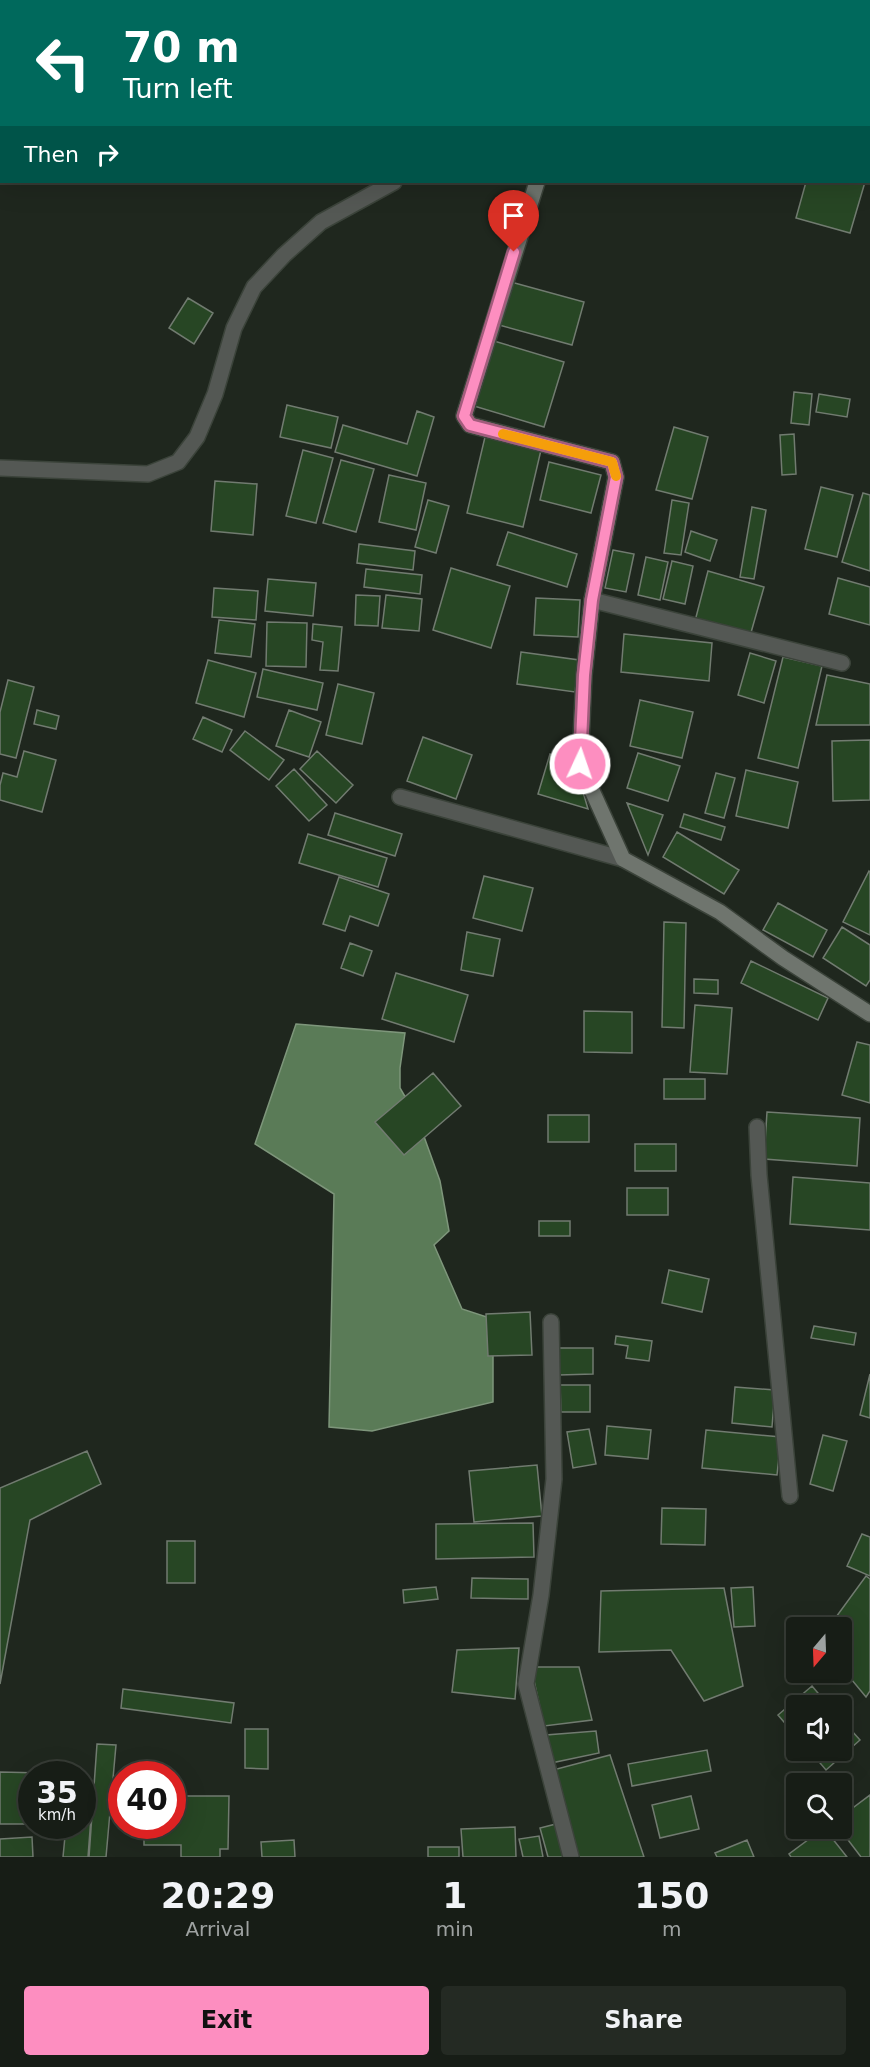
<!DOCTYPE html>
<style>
:root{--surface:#171d16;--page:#242a23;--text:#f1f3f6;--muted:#9ea2a1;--line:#363b35;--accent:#fd8ec0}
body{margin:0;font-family:"DejaVu Sans",sans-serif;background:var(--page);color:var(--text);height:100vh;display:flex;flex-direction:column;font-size:22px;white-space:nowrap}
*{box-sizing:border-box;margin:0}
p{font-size:20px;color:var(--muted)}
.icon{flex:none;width:33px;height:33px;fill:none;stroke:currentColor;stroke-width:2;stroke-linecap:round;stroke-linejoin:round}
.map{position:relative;height:1857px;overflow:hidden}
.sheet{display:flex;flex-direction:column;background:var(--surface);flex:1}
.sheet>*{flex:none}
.hud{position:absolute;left:0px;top:0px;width:870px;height:183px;box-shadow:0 6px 24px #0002,0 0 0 2px var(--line);background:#00695c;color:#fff;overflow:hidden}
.needle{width:39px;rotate:199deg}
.buttons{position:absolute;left:786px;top:1617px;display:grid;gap:12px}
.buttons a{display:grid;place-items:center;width:66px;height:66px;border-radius:6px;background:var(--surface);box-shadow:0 6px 24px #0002,0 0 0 2px var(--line);font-size:30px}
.speed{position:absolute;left:18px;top:1761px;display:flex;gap:12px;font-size:30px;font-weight:700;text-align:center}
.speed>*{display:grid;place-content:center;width:78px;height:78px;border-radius:50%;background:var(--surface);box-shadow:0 6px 24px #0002,0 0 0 2px var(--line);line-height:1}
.speed small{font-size:15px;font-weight:400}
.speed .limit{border:9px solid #d22;background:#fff;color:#111}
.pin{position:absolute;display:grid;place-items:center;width:51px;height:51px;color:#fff;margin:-62px -26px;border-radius:50% 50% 50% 0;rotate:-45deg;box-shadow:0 0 6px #0007}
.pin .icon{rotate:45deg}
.me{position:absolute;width:66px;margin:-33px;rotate:3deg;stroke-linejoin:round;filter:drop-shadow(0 0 4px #0008)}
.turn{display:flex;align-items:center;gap:21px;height:126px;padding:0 24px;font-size:27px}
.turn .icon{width:78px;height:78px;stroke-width:2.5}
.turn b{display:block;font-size:42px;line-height:51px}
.then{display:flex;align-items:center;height:57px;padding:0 24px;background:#0003;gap:12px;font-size:22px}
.eta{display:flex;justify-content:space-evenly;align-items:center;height:102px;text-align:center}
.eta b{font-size:36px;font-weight:600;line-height:42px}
.cta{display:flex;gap:12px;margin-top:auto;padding:12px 24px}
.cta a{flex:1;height:69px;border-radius:6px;background:var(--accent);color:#111;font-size:24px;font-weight:600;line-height:69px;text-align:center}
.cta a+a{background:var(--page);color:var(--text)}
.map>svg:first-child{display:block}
.water{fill:#5a7b57;stroke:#7e967b;stroke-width:1.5}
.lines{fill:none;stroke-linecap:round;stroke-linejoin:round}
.canal{stroke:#5a7b57;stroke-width:30}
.building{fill:#274624;stroke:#717b70;stroke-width:1.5}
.street-casing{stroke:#3b433a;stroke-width:18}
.secondary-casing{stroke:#3b433a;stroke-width:18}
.path{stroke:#777d76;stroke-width:4;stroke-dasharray:6 3;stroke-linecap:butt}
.street{stroke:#545854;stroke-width:15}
.secondary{stroke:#6f756e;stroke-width:15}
.route-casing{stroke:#a45c7d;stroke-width:15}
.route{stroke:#fd8ec0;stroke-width:10}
.slow{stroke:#f59e0b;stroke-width:10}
</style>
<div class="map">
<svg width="870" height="1857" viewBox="0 0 870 1857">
<rect width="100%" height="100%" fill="#1f271e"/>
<!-- water -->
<path class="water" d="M296,1024L405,1033L400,1068V1088L417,1117L440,1181L449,1231L434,1245L462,1309L493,1319V1402L372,1431L329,1427L334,1194L255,1144Z"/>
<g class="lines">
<!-- canal -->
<path class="canal" d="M464,0L480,2
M868,39H870"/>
</g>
<!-- building -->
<path class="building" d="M806,182H865L850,233L796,218Z
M511,282L584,302L572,345L499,325Z
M188,298L213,313L194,344L169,328Z
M494,341L564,362L544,427L474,406Z
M794,392L812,394L809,425L791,423Z
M819,394L850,399L847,417L816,412Z
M287,405L338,417L331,448L280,437Z
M417,411L434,417L417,476L335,452L343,425L407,444Z
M674,427L708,437L692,499L656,490Z
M794,434L796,474L782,475L780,435Z
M485,437L541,450L523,527L467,513Z
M303,450L333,458L316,523L286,516Z
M341,460L374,469L356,532L323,523Z
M549,462L601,475L591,513L540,500Z
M389,475L426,483L416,530L379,522Z
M215,481L257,484L253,535L211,531Z
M821,487L853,495L837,557L805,549Z
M863,493L870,495V571L842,562Z
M428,500L449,506L436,553L415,547Z
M672,500L689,503L681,555L664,553Z
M752,507L766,510L754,579L740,577Z
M691,531L717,540L710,561L685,552Z
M508,532L577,554L567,587L497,565Z
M359,544L415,551L413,570L357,563Z
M613,550L634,554L626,592L605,588Z
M646,557L668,562L660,600L638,595Z
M672,561L693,566L685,604L663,599Z
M451,568L510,586L491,648L433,630Z
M366,569L422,575L420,594L364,587Z
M708,571L764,587L750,636L695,621Z
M838,578L870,587V625L829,614Z
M268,579L316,583L313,616L265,611Z
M214,588L258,591L256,620L212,617Z
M356,595L380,596L378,626L355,625Z
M386,595L422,599L419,631L382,628Z
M536,598L580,600L578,637L534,635Z
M219,620L255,624L251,657L215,653Z
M267,622L307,623L306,667L266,666Z
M313,624L342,627L338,671L320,670L323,642L312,640Z
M624,634L712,643L709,681L621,672Z
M521,652L579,660L575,692L517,684Z
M750,653L776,661L764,703L738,695Z
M783,657L822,666L798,768L758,758Z
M208,660L256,673L244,717L196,703Z
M263,669L323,683L317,710L257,697Z
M827,675L870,684V725H816Z
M8,680L34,687L16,758L0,754V712Z
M338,684L374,693L362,744L326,735Z
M640,700L693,712L682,758L630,746Z
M37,710L59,716L56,729L34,724Z
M289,710L321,722L309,757L276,746Z
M203,717L232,730L222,752L193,739Z
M245,731L284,760L269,780L230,750Z
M423,737L472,755L456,799L407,781Z
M870,740V800L833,801L832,741Z
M24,751L56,760L42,812L0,800V785L3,773L17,777Z
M317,751L353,785L336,803L300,769Z
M638,753L680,766L668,801L627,788Z
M550,754L574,761L588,809L538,794Z
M294,769L327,805L309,821L276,786Z
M746,770L798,782L788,828L736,816Z
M716,773L735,778L724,818L705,813Z
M627,803L663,815L648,855Z
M335,813L402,834L395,856L328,835Z
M684,814L725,827L721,840L680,827Z
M677,832L739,870L724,894L663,857Z
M308,834L387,858L378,887L299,863Z
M869,871L870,872V935L843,922Z
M484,876L533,888L522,931L473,918Z
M339,877L389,894L378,926L350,916L345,931L323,924Z
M778,903L827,930L813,957L763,930Z
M664,922L686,923L684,1028L662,1027Z
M842,927L870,945V980L866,986L823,958Z
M467,932L500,939L493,976L461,970Z
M350,943L372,951L363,976L341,968Z
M751,961L828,998L818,1020L741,983Z
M396,973L468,995L454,1042L382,1019Z
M694,979L718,980V994L694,993Z
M695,1005L732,1008L727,1074L690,1072Z
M584,1011L632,1012V1053L584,1052Z
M857,1042L870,1045V1103L842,1095Z
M433,1073L461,1106L404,1155L375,1122Z
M664,1079H705V1099H664Z
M767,1112L860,1118L857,1166L764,1159Z
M548,1115H589V1142H548Z
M635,1144H676V1171H635Z
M793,1177L870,1183V1230L790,1224Z
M627,1188H668V1215H627Z
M539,1221H570V1236H539Z
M669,1270L709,1279L702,1312L662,1303Z
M530,1312L532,1355L488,1356L486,1314Z
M814,1326L856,1333L854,1345L811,1338Z
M616,1336L652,1341L649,1361L626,1358L628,1346L615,1344Z
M558,1348H593V1374L559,1375Z
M870,1374V1418L860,1415Z
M560,1385H590V1412H561Z
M735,1387L775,1390L772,1427L732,1423Z
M607,1426L651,1430L648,1459L605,1455Z
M589,1429L596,1464L573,1468L567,1432Z
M706,1430L781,1437L777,1475L702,1468Z
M823,1435L847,1441L833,1491L810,1484Z
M87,1451L101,1484L30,1520L0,1684V1488Z
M537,1465L542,1516L474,1522L469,1471Z
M662,1508L706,1509L705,1545L661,1544Z
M533,1523L534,1557L436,1559V1524Z
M862,1534L870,1537V1576L847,1566Z
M167,1541H195V1583H167Z
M866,1576L870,1579V1691L866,1697L842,1668V1628H828Z
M472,1578L528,1579V1599L471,1598Z
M436,1587L438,1599L404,1603L403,1590Z
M753,1587L755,1626L734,1627L731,1588Z
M724,1588L743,1686L704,1701L671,1650L599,1652L601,1591Z
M519,1648L515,1699L452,1692L457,1650Z
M531,1667H579L592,1720L544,1726Z
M812,1686L829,1706H796V1736L778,1715Z
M123,1689L234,1703L231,1723L121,1708Z
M842,1720L860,1740L826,1770L809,1750H842Z
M245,1729H268V1769L245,1768Z
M596,1731L599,1753L551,1763L546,1735Z
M97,1744L116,1745L106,1857H89Z
M707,1750L711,1771L632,1786L628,1764Z
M610,1755L644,1857H576L553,1770Z
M0,1772L42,1773V1774H32V1824H0Z
M870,1795V1857H861L839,1828H842V1816Z
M172,1796H229L228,1849H220V1857H181V1845H144V1826H172Z
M691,1796L699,1829L660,1838L652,1805Z
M82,1816L91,1817L88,1857H63L66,1826H82Z
M556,1824L565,1857H548L540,1828Z
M515,1827L516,1857H463L461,1829Z
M824,1828L847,1857H791L789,1854Z
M539,1836L543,1857H523L519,1839Z
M32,1837L33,1857H0V1839Z
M294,1840L295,1857H262L261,1842Z
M747,1840L754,1857H717L715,1853Z
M428,1847H459V1857H428Z"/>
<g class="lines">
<!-- street casing -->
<g class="street-casing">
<path id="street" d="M453,0V2
M616,2L617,0
M0,13H2
M868,103H870
M0,468L148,474L178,462L197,437L215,394L234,328L254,287L284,255L321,222L394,182
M592,600L842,663
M400,797L623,859
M757,1127L759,1175L790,1496
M551,1322L554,1479L541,1595L526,1684L571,1857"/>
</g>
<!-- secondary casing -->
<g class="secondary-casing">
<path id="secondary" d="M589,2L590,0
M537,182L464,416L470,425L612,462L616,477L592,600L584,675L580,764L623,859L720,912L783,958L870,1014"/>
</g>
<!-- path -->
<path class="path" d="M556,0V2"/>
<!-- street -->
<use href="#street" class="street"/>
<!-- secondary -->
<use href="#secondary" class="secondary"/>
</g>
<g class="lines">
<!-- route casing -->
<g class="route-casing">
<path id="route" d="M514,252L464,416L470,425L612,462L616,477L592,600L584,675L580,764"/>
</g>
<!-- route -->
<use href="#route" class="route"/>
<!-- slow -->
<path class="slow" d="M503,434L612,462L616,476"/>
</g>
</svg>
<div class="buttons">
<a><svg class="needle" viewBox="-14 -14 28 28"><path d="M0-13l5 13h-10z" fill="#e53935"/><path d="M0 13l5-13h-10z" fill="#9ea2a1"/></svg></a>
<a><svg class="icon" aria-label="sound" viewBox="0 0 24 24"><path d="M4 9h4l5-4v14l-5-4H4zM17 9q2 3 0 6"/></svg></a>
<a><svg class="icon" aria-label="search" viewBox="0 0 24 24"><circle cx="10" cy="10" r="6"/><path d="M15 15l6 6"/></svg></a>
</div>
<div class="speed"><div>35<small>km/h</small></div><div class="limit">40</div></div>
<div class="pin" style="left:514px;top:252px;background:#d93025"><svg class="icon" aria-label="arrive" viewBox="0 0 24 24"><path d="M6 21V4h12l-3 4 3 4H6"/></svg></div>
<svg class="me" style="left:580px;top:764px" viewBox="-20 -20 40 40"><circle r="17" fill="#fd8ec0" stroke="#fff" stroke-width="3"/><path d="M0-11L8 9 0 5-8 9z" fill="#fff"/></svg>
<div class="hud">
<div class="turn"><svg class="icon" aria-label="left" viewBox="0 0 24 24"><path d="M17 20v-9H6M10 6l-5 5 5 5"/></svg><div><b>70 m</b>Turn left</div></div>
<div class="then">Then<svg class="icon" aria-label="right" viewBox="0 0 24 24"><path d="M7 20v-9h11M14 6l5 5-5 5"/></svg></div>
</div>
</div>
<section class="sheet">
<div class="eta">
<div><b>20:29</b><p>Arrival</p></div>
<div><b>1</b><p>min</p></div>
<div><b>150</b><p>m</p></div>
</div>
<div class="cta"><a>Exit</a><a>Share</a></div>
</section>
